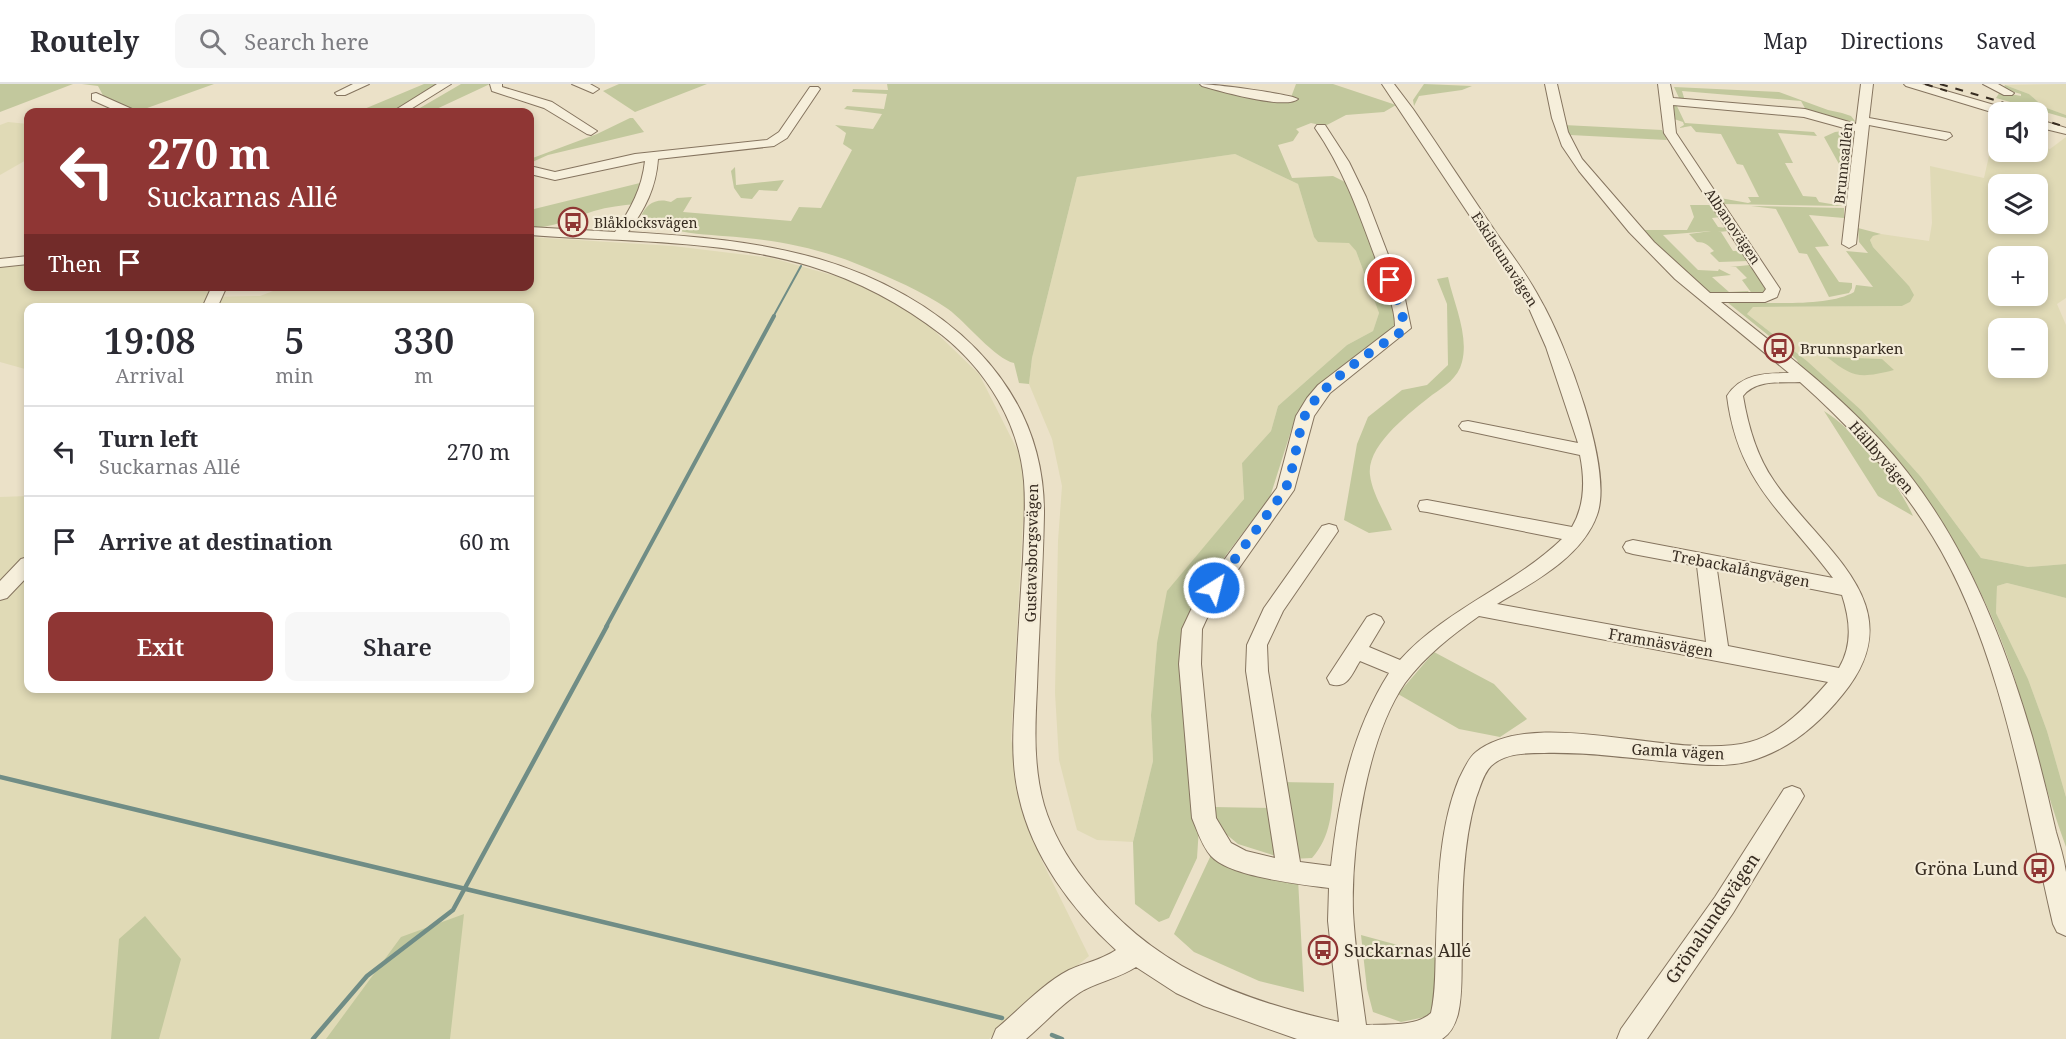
<!DOCTYPE html>
<meta charset="utf-8">
<style>
:root{--surface:#fff;--page:#f7f7f7;--text:#2b2b33;--muted:#7c7c81;--line:#e1e1e2;--accent:#8f3634}
body{margin:0;font-family:"Noto Serif",serif;background:var(--page);color:var(--text);height:100vh;display:flex;flex-direction:column;font-size:22px;white-space:nowrap}
*{box-sizing:border-box;margin:0}
p{font-size:20px;color:var(--muted)}
.icon{flex:none;width:33px;height:33px;fill:none;stroke:currentColor;stroke-width:2;stroke-linecap:round;stroke-linejoin:round}
.map{position:relative;flex:1;overflow:hidden}
.sheet{position:absolute;left:24px;top:219px;width:510px;height:390px;display:flex;flex-direction:column;background:var(--surface);border-radius:12px;box-shadow:0 3px 9px #0003}
.sheet>*{flex:none}
.hud{position:absolute;left:24px;top:24px;width:510px;height:183px;border-radius:12px;box-shadow:0 3px 9px #0003;background:#8f3634;color:#fff;overflow:hidden}
.buttons{position:absolute;left:1988px;top:18px;display:grid;gap:12px}
.buttons a{display:grid;place-items:center;width:60px;height:60px;border-radius:12px;background:var(--surface);box-shadow:0 3px 9px #0003;font-size:30px}
.pin{position:absolute;display:grid;place-items:center;width:51px;height:51px;color:#fff;margin:-26px;border:3px solid #fff;border-radius:50%;box-shadow:0 2px 6px #0007}
.me{position:absolute;width:66px;margin:-33px;rotate:36deg;stroke-linejoin:round;filter:drop-shadow(0 0 4px #0008)}
.turn{display:flex;align-items:center;gap:21px;height:126px;padding:0 24px;font-size:27px}
.turn .icon{width:78px;height:78px;stroke-width:2.5}
.turn b{display:block;font-size:42px;line-height:51px}
.then{display:flex;align-items:center;height:57px;padding:0 24px;background:#0003;gap:12px;font-size:22px}
.eta{display:flex;justify-content:space-evenly;align-items:center;height:102px;text-align:center}
.eta b{font-size:36px;font-weight:600;line-height:42px}
.action{display:flex;gap:12px;margin-top:auto;padding:12px 24px}
.action a{flex:1;height:69px;border-radius:12px;background:var(--accent);color:#fff;font-size:24px;font-weight:600;line-height:69px;text-align:center}
.action a+a{background:var(--page);color:var(--text)}
ul{padding:0;list-style:none}
li{display:flex;align-items:center;gap:18px;height:90px;padding:0 24px;border-top:2px solid var(--line)}
li div{flex:1}
li b{display:block;font-size:22px}
li em{font-style:normal}
header{display:flex;align-items:center;gap:36px;box-sizing:border-box;height:84px;padding:0 30px;background:var(--surface);border-bottom:2px solid var(--line)}
header strong{font-size:28px}
nav{display:flex;gap:33px;margin-inline-start:auto;font-size:21px}
.search{width:420px;height:54px;background:var(--page);display:flex;align-items:center;gap:15px;box-sizing:border-box;padding:0 21px;border-radius:12px;color:var(--muted);font-size:22px}
.map>svg:first-child{display:block}
.farmland{fill:#e0dab6;fill-rule:evenodd}
.green{fill:#c2c89d}
.lines{fill:none;stroke-linecap:round;stroke-linejoin:round}
.stream-far2{stroke:#708d86;stroke-width:2}
.stream-far1{stroke:#708d86;stroke-width:4}
.stream{stroke:#708d86;stroke-width:4.5}
.minor-casing{stroke:#85745f;stroke-width:2}
.minor{fill:#f6efdb;fill-rule:evenodd}
.rail{stroke:#372c21;stroke-width:2;stroke-dasharray:8 8;stroke-linecap:butt}
.route{stroke:#1a73e8;stroke-width:10;stroke-dasharray:0 18}
.labels{text-anchor:middle;dominant-baseline:central;stroke-width:4.5;stroke-linejoin:round;paint-order:stroke}
.far-street-label{font-size:14px;fill:#372c21;stroke:#f3ebd7}
.far-poi-label{font-size:14px;fill:#372c21;stroke:#f3ebd7;text-anchor:start}
.poi-label{font-size:15px;fill:#372c21;stroke:#f3ebd7;text-anchor:start}
.street-label{font-size:15px;fill:#372c21;stroke:#f3ebd7}
.near-poi-label{font-size:18px;fill:#372c21;stroke:#f3ebd7;text-anchor:end}
.near-street-label{font-size:18px;fill:#372c21;stroke:#f3ebd7}
</style>
<header>
<strong>Routely</strong>
<div class="search"><svg class="icon" aria-label="search" viewBox="0 0 24 24"><circle cx="10" cy="10" r="6"/><path d="M15 15l6 6"/></svg>Search here</div>
<nav><a>Map</a><a>Directions</a><a>Saved</a></nav>
</header>
<div class="map">
<svg width="2066" height="955" viewBox="0 0 2066 955">
<rect width="100%" height="100%" fill="#ebe1c8"/>
<!-- farmland -->
<path class="farmland" d="M2066,0V31L2044,23L2029,10L2005,1Z
M8,38L28,40V75L0,91V41Z
M2066,53V214L2057,220L2066,241V480L2028,483L1981,474L1921,393L1861,326L1807,277L1747,230L1753,223L1902,222L1910,218L1909,202L1873,163L1870,156L1873,152L1881,150L1929,157L1932,139L1930,82L1984,94L1991,63L1998,58V68H2037V62L2050,65ZM1998,100H2037V140H1998ZM1998,172H2037V212H1998ZM1998,244H2037V284H1998Z
M1235,70L1298,100L1314,153L1318,157L1349,158L1356,167L1379,229L1373,247L1347,261L1278,322L1271,347L1242,379L1244,415L1157,559L1151,631L1153,677L1133,758L1097,756L1077,746L1059,676L1055,609L1058,457L1062,402L1052,355L1029,300L1032,274L1077,93Z
M530,153L673,162L772,174L860,199L920,233L979,290L1026,383L1011,655L1041,775L1089,872L989,955H0V413L28,412V604H530V224H28V285H25L0,278V183L28,180V202L212,203L209,213L260,212L286,202H530Z
M2007,499L2066,514V713L2047,647L2028,595L1996,529L1997,502Z"/>
<!-- green -->
<path class="green" d="M0,0H73L0,28Z
M82,0H214L136,28L105,15L98,2Z
M424,0H440L392,28H357Z
M461,0H490L430,28H413Z
M619,0H707L635,28L603,7Z
M887,0H1201L1247,12L1290,16L1296,0H1333L1396,21L1384,28L1346,31L1325,42L1311,39L1296,45L1299,48L1293,57L1278,61L1292,94L1333,92L1349,100L1391,215L1396,241L1363,268L1327,293L1297,328L1270,413L1195,512L1182,547L1180,597L1187,675L1199,743L1197,774L1169,834L1159,838L1135,820L1133,758L1153,677L1151,631L1157,559L1167,507L1244,415L1242,379L1271,347L1278,322L1347,261L1373,247L1379,229L1356,167L1349,159L1318,158L1314,153L1298,100L1235,70L1077,93L1032,274L1029,300L1019,299L1014,279C995,275 967,239 948,225C922,207 891,194 862,182C829,168 792,159 756,155C718,150 674,153 641,133C645,120 657,113 671,118L677,114L692,113L683,128L791,137L799,123L821,124L852,66L843,60L846,49L835,41L873,45L882,30L844,25L847,22L884,25L887,10L852,8L853,5L888,6Z
M1424,0L1472,2L1462,6L1419,12L1414,22L1413,16Z
M2005,1L2029,10L2044,23L2066,31V34L1996,14L2000,8L2021,12V10L2003,5Z
M1674,3L1779,8L1828,26L1842,29L1851,32L1855,37L1854,40L1807,28L1801,17L1682,7L1685,17L1680,16Z
M1673,20H1676L1685,39L1814,48L1817,52L1778,49L1793,79H1785L1803,112L1816,113L1819,118L1843,122L1724,120L1720,114L1748,119L1751,118L1748,113H1759L1743,81L1737,80L1721,50L1696,48L1691,42L1679,44L1684,41L1683,38L1671,34Z
M630,34H633L644,48L548,71L530,79V75L597,50Z
M1564,41L1662,46L1667,56L1570,51Z
M1852,46L1855,47L1850,83L1839,80L1824,53L1835,48Z
M735,83L736,101L784,96L777,107L759,106L752,115L741,114L734,104L731,87Z
M644,98L636,120C622,121 608,123 594,127C572,134 553,144 530,144V126Z
M1690,121H1712L1721,133L1712,134L1718,143L1727,144L1729,147L1718,148H1721L1733,167H1742L1748,177L1719,178L1710,169L1714,167C1708,161 1705,158 1697,158L1689,150L1711,147L1663,151L1698,186L1718,187L1719,185L1731,191L1712,193L1729,208L1748,207L1751,211C1739,211 1725,212 1713,210C1695,206 1657,161 1642,146H1687L1694,133Z
M1751,122L1844,124V134L1809,131L1829,162L1815,163L1839,198L1852,199V204L1849,209L1829,213L1807,170L1799,169L1776,125Z
M1858,144L1881,150L1873,152L1870,156L1873,163L1909,202L1914,211L1910,218L1902,222L1753,223L1747,230L1807,277L1861,326L1921,393L1981,474L2028,483L2066,480V514L2007,499L1997,502L1996,529L2028,595L2047,647L2066,713V763C2045,706 2031,647 2013,589C1993,526 1951,442 1909,391C1877,352 1836,318 1799,282L1797,276L1784,264L1727,218C1760,218 1827,224 1854,208L1856,201L1873,203L1846,167L1868,169L1859,158Z
M1750,181L1767,204V208L1753,211L1742,196L1747,194L1736,183H1730Z
M1448,193C1454,220 1469,251 1462,278C1458,294 1445,302 1432,311C1411,328 1366,361 1370,391C1372,409 1385,429 1392,446L1369,449L1344,436L1357,360L1368,333L1402,306L1427,301L1448,281L1447,220L1437,195Z
M1827,273L1882,275L1894,286C1861,294 1854,295 1827,273Z
M1824,327C1855,346 1898,398 1913,432L1878,412Z
M1434,568L1494,600L1527,635L1500,653L1459,645L1398,610Z
M1281,698L1334,699C1332,726 1331,753 1312,774L1291,775Z
M1212,723L1272,724L1282,774L1238,760L1220,745Z
M1211,771L1298,795L1304,908L1259,897L1194,868L1174,850Z
M464,830L450,955H326L401,853Z
M145,832L181,875L159,955H111L119,855Z
M1361,851L1438,872L1436,907L1430,932L1401,938L1373,928L1367,905Z"/>
<g class="lines">
<!-- stream-far2 -->
<path class="stream-far2" d="M773,233L801,182"/>
<!-- stream-far1 -->
<path class="stream-far1" d="M606,543L774,232"/>
<!-- stream -->
<path class="stream" d="M0,693L1002,934
M1052,951L1062,955
M313,955L367,892L453,826L607,542"/>
<!-- minor casing -->
<g class="minor-casing">
<path id="minor" d="M353,0H369L345,11H337L335,9Z
M437,0H451L406,28H392Z
M490,0H502V3L552,18L597,47L591,51L587,50L544,24L492,7Z
M572,0H590L599,5L593,9Z
M1200,0C1213,0 1292,10 1298,15C1286,26 1219,7 1202,2Z
M1382,0H1394L1413,25C1442,67 1469,109 1497,150C1512,171 1528,192 1540,215C1565,258 1614,384 1597,431C1582,473 1534,498 1497,520L1706,558L1697,482L1633,470L1626,468L1623,463L1626,458L1633,456L1833,494C1785,429 1738,400 1727,312C1741,290 1765,289 1789,289L1675,195L1629,148L1579,87L1562,62L1552,34L1545,0H1557L1568,48L1582,75L1654,158L1710,209H1763L1766,205L1664,49L1658,0H1670L1673,14L1805,25L1856,40L1861,0H1873L1869,34L1950,49L1952,52L1946,56L1869,41L1856,160L1849,164L1842,160L1855,47L1804,33L1673,21L1676,49L1780,205L1777,213L1765,218H1721C1776,262 1832,304 1879,355C1957,439 2000,543 2032,652C2041,684 2049,716 2056,748C2060,761 2064,775 2066,788C2066,809 2066,831 2066,852L2057,848L2053,840C2024,715 2001,564 1933,453C1897,394 1852,344 1800,298C1781,299 1756,295 1743,312C1748,342 1757,373 1774,397C1821,466 1916,521 1843,610C1819,640 1789,666 1750,677C1722,685 1689,679 1660,677C1621,673 1583,668 1544,669C1526,669 1505,669 1491,682C1483,690 1480,704 1476,714C1462,762 1462,815 1462,865C1461,886 1463,909 1458,930C1455,941 1451,949 1442,955H1297L1204,922L1176,909L1136,883C1119,894 1101,897 1084,906C1063,918 1045,939 1026,955H992L996,945C1019,926 1042,900 1069,886C1084,879 1101,876 1116,866C1072,826 1032,772 1019,713C1011,680 1013,647 1015,614C1017,568 1020,521 1023,475C1024,449 1026,423 1024,397C1019,339 987,287 942,251C902,220 859,197 810,182C720,155 623,158 530,151V143L615,148C631,125 642,104 645,77L555,96L530,90V82L555,88L635,70L767,56L779,48L810,3H818L820,5L787,54L774,62L658,75C656,104 645,125 628,148C692,152 757,157 819,175C938,210 1045,296 1044,430C1043,487 1039,545 1037,603C1035,643 1033,682 1044,721C1052,748 1067,774 1085,797C1151,882 1236,915 1339,938L1328,837L1329,804C1300,800 1230,793 1211,772C1202,762 1197,746 1192,734L1179,580L1182,545L1197,513L1277,404L1296,332L1307,314L1318,301L1395,242C1395,222 1385,203 1379,184C1361,135 1345,87 1315,44L1317,41H1325L1349,78L1366,113L1405,215L1411,244L1330,309L1314,332L1294,406L1213,521L1202,545L1201,580L1216,734L1231,759L1246,767L1275,774L1246,587L1247,561L1264,524L1322,442L1329,440L1336,442L1338,447L1283,527L1267,561L1268,587L1300,778L1331,782C1339,713 1351,649 1389,589L1360,577C1352,589 1348,606 1330,600L1327,594L1367,533L1374,530L1381,533L1384,538L1369,563L1400,576C1446,525 1513,502 1562,455L1427,428L1420,427L1418,422L1420,417L1427,416L1572,443C1585,421 1585,396 1580,371L1468,347L1462,346L1459,342L1462,338L1468,337L1578,359L1546,263L1524,213ZM1717,486L1842,511C1850,536 1853,560 1839,584L1728,562ZM1479,532L1828,598C1808,621 1781,650 1750,658C1676,678 1538,620 1476,668C1469,673 1463,687 1459,695C1438,746 1438,807 1436,861C1435,884 1436,907 1431,929C1416,943 1386,940 1366,941C1361,903 1355,866 1353,828C1351,761 1367,654 1405,599C1425,572 1452,551 1479,532Z
M1904,0H1922L2008,25L2010,28L1998,30L1906,2Z
M1983,0H1998L2014,9L2012,11H2004Z
M96,9L132,25L134,28H119L92,16V10Z
M2037,35L2066,44V50L2037,43Z
M28,172V180L0,183V175Z
M212,202H227L217,224H202Z
M28,473V492L7,514L0,516V497L21,475Z
M1792,702L1800,705L1804,712L1800,719L1733,829L1647,955H1617L1621,945L1715,813L1784,705Z"/>
</g>
<!-- minor -->
<use href="#minor" class="minor"/>
<!-- rail -->
<path class="rail" d="M1925,0L1947,7
M1940,0L2035,28
M2037,34L2066,43"/>
</g>
<g class="lines">
<!-- route -->
<path class="route" d="M1214,504L1285,406C1295,383 1296,357 1304,334C1315,304 1374,265 1401,248L1403,234L1390,196"/>
</g>
<!-- icons -->
<defs>
<g id="bus-ring" transform="scale(1.5)"><circle r="9.5" fill="#f3ebd7" stroke="#8f3634" stroke-width="1.5"/><path d="M-5-6H5V4H4V6H2V4H-2V6H-4V4H-5ZM-3.5-4V0h7V-4ZM-3.5 1.2v1.5H-2V1.2ZM2 1.2v1.5H3.5V1.2Z" fill="#8f3634"/></g>
</defs>
<g fill-rule="evenodd">
<use href="#bus-ring" x="573" y="138"/>
<use href="#bus-ring" x="1779" y="264"/>
<use href="#bus-ring" x="2039" y="784"/>
<use href="#bus-ring" x="1323" y="866"/>
</g>
<g class="labels">
<!-- far-street labels -->
<g class="far-street-label">
<text transform="translate(1843 79) rotate(-84)">Brunnsallén</text>
<text transform="translate(1733 142) rotate(56)">Albanovägen</text>
<text transform="translate(1505 175) rotate(57)">Eskilstunavägen</text>
</g>
<!-- far-poi labels -->
<g class="far-poi-label">
<text x="594" y="138">Blåklocksvägen</text>
</g>
<!-- poi labels -->
<g class="poi-label">
<text x="1800" y="264">Brunnsparken</text>
</g>
<!-- street labels -->
<g class="street-label">
<text transform="translate(1882 373) rotate(49)">Hällbyvägen</text>
<text transform="translate(1031 469) rotate(-89)">Gustavsborgsvägen</text>
<text transform="translate(1741 484) rotate(11)">Trebackalångvägen</text>
<text transform="translate(1661 558) rotate(10)">Framnäsvägen</text>
<text transform="translate(1678 667) rotate(3)">Gamla vägen</text>
</g>
<!-- near-poi labels -->
<g class="near-poi-label">
<text x="2018" y="784">Gröna Lund</text>
<text x="1344" y="866" text-anchor="start">Suckarnas Allé</text>
</g>
<!-- near-street labels -->
<g class="near-street-label">
<text transform="translate(1712 834) rotate(-56)">Grönalundsvägen</text>
</g>
</g>
</svg>
<div class="buttons">
<a><svg class="icon" aria-label="sound" viewBox="0 0 24 24"><path d="M4 9h4l5-4v14l-5-4H4zM17 9q2 3 0 6"/></svg></a>
<a><svg class="icon" aria-label="layers" viewBox="0 0 24 24"><path d="M12 4l9 5-9 5-9-5zM3 14l9 5 9-5"/></svg></a>
<a>+</a>
<a>−</a>
</div>
<div class="pin" style="left:1390px;top:196px;background:#d93025"><svg class="icon" aria-label="arrive" viewBox="0 0 24 24"><path d="M6 21V4h12l-3 4 3 4H6"/></svg></div>
<svg class="me" style="left:1214px;top:504px" viewBox="-20 -20 40 40"><circle r="17" fill="#1a73e8" stroke="#fff" stroke-width="3"/><path d="M0-11L8 9 0 5-8 9z" fill="#fff"/></svg>
<div class="hud">
<div class="turn"><svg class="icon" aria-label="left" viewBox="0 0 24 24"><path d="M17 20v-9H6M10 6l-5 5 5 5"/></svg><div><b>270 m</b>Suckarnas Allé</div></div>
<div class="then">Then<svg class="icon" aria-label="arrive" viewBox="0 0 24 24"><path d="M6 21V4h12l-3 4 3 4H6"/></svg></div>
</div>
<section class="sheet">
<div class="eta">
<div><b>19:08</b><p>Arrival</p></div>
<div><b>5</b><p>min</p></div>
<div><b>330</b><p>m</p></div>
</div>
<ul>
<li><svg class="icon" aria-label="left" viewBox="0 0 24 24"><path d="M17 20v-9H6M10 6l-5 5 5 5"/></svg><div><b>Turn left</b><p>Suckarnas Allé</p></div><em>270 m</em></li>
<li><svg class="icon" aria-label="arrive" viewBox="0 0 24 24"><path d="M6 21V4h12l-3 4 3 4H6"/></svg><div><b>Arrive at destination</b></div><em>60 m</em></li>
</ul>
<div class="action"><a>Exit</a><a>Share</a></div>
</section>
</div>
